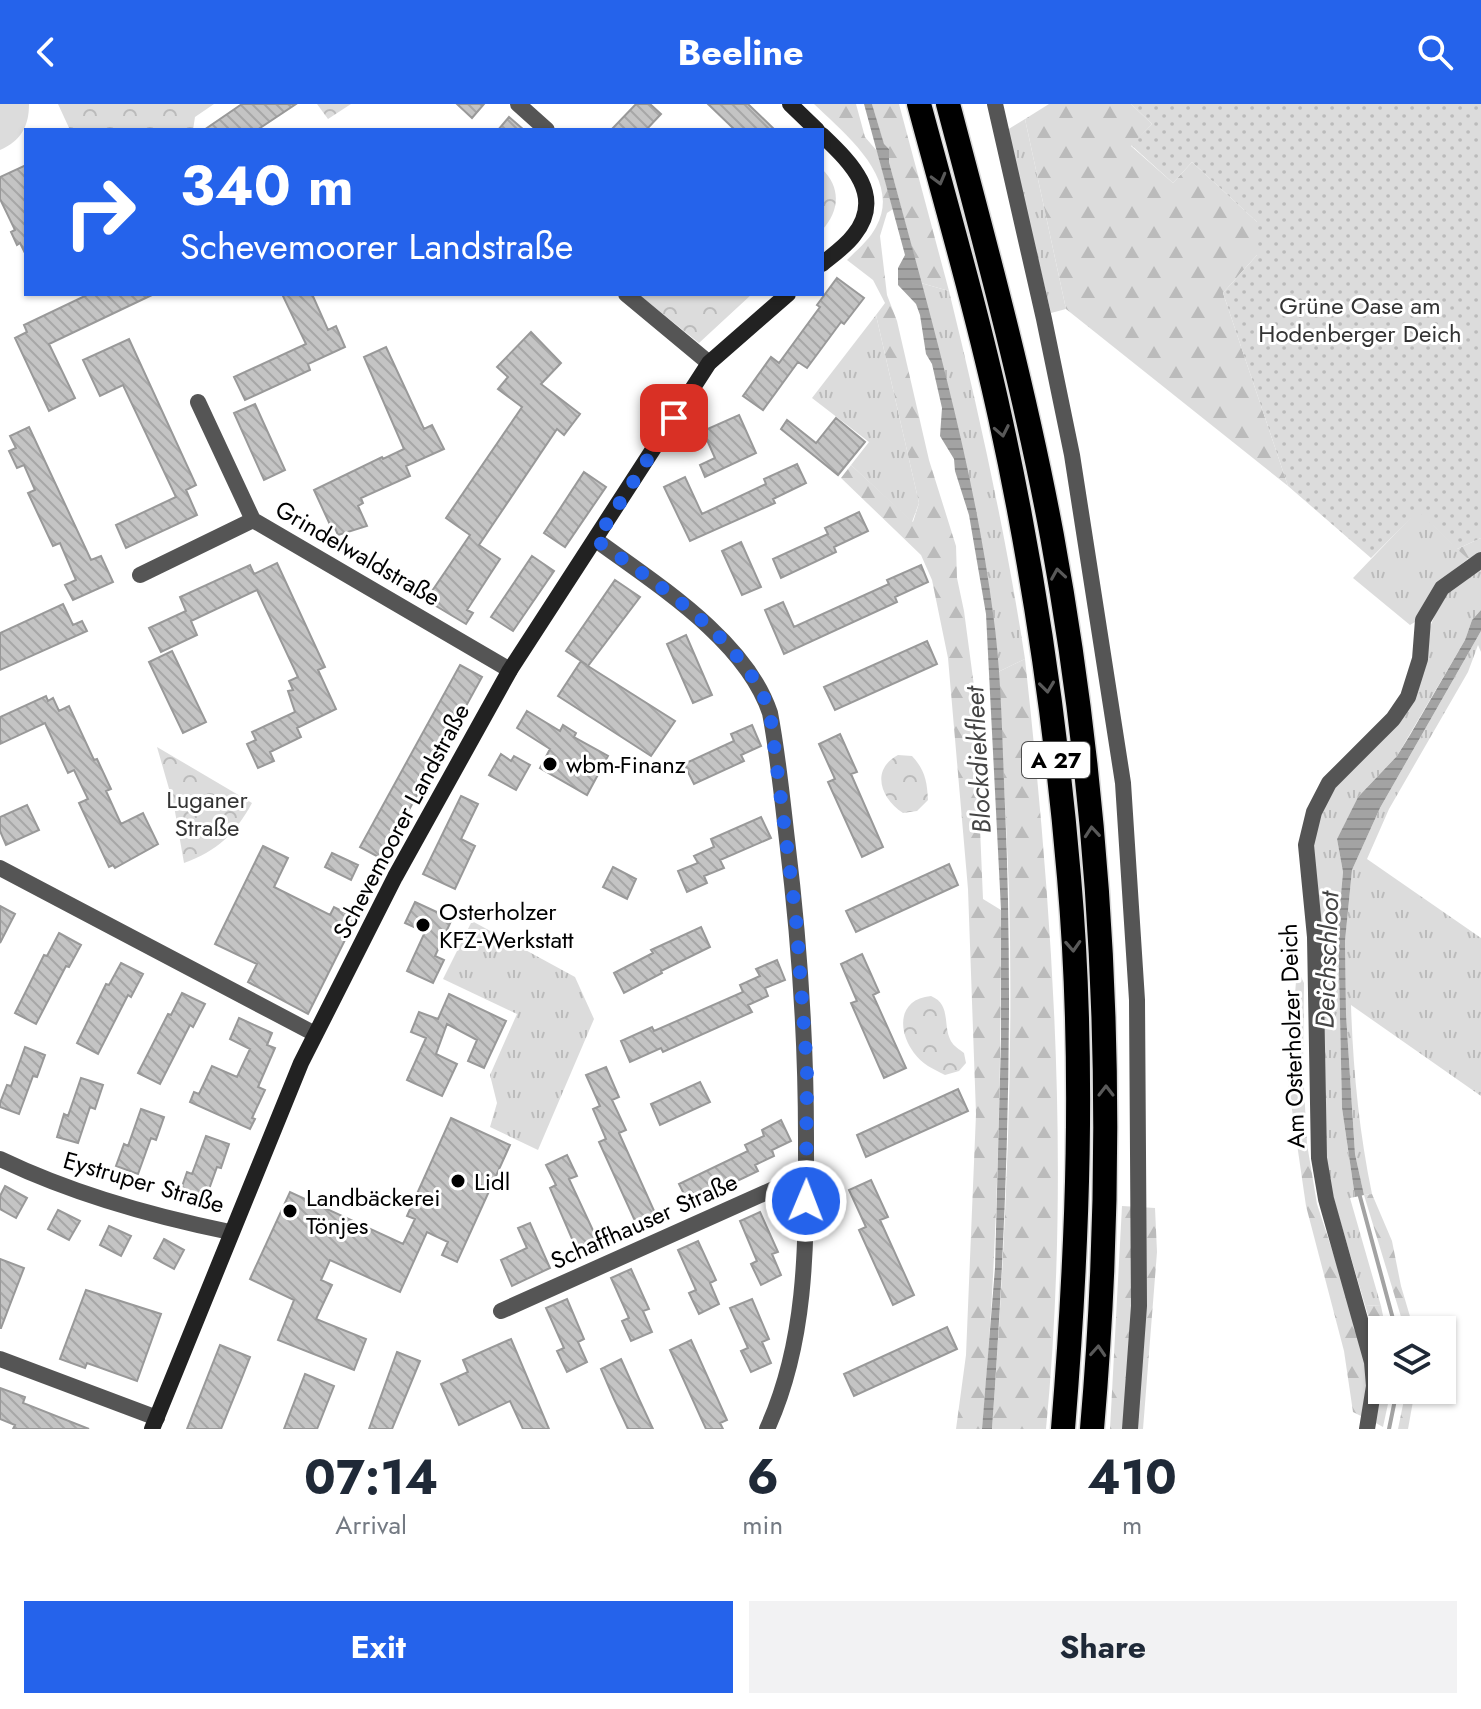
<!DOCTYPE html>
<meta charset="utf-8">
<style>
:root{--surface:#fff;--page:#f2f2f3;--text:#1f2937;--muted:#747a83;--accent:#2563eb}
body{margin:0;font-family:Jost,sans-serif;background:var(--page);color:var(--text);height:100vh;display:flex;flex-direction:column;font-size:30px;white-space:nowrap}
*{box-sizing:border-box;margin:0}
p{font-size:26px;color:var(--muted)}
.icon{flex:none;width:44px;height:44px;fill:none;stroke:currentColor;stroke-width:2;stroke-linecap:round;stroke-linejoin:round}
.map{position:relative;height:1325px;overflow:hidden}
.side{display:flex;flex-direction:column;background:var(--surface);flex:1}
.side>*{flex:none}
.hud{position:absolute;left:24px;top:24px;width:800px;height:168px;border-radius:0px;box-shadow:0 2px 6px #0004;background:#2563eb;color:#fff;overflow:hidden}
.tools{position:absolute;left:1368px;top:1212px;display:grid;gap:16px}
.tools a{display:grid;place-items:center;width:88px;height:88px;border-radius:0px;background:var(--surface);box-shadow:0 2px 6px #0004;font-size:40px}
.pin{position:absolute;display:grid;place-items:center;width:68px;height:68px;color:#fff;margin:-34px;border-radius:16px;box-shadow:0 4px 12px #0006}
.me{position:absolute;width:88px;margin:-44px;rotate:1deg;stroke-linejoin:round;filter:drop-shadow(0 0 6px #0008)}
.turn{display:flex;align-items:center;gap:28px;height:168px;padding:0 24px;font-size:36px}
.turn .icon{width:104px;height:104px;stroke-width:2.5}
.turn b{display:block;font-size:56px;line-height:68px}
.eta{display:flex;justify-content:space-evenly;align-items:center;height:136px;text-align:center}
.eta b{font-size:48px;font-weight:700;line-height:56px}
.button{display:flex;gap:16px;margin-top:auto;padding:16px 24px}
.button a{flex:1;height:92px;border-radius:0px;background:var(--accent);color:#fff;font-size:32px;font-weight:700;line-height:92px;text-align:center}
.button a+a{background:var(--page);color:var(--text)}
header{display:flex;justify-content:space-between;align-items:center;height:104px;padding:0 24px;background:var(--accent);color:#fff;font-size:36px;font-weight:700}
.map>svg:first-child{display:block}
.grass{fill:url(#grass-tufts)}
.forest{fill:url(#forest-firs)}
.park{fill:url(#park-crowns)}
.garden{fill:url(#garden-dots)}
.pitch{fill:#dcdcdc}
.water{fill:url(#water-rules)}
.lines{fill:none;stroke-linecap:round;stroke-linejoin:round}
.stream{stroke:#a3a3a3;stroke-width:4}
.building{fill:url(#building-back-hatch);stroke:#999;stroke-width:2}
.highway-casing{stroke:#dbdbdb;stroke-width:27}
.street{stroke:#555;stroke-width:16}
.secondary{stroke:#222;stroke-width:16}
.highway{stroke:#000;stroke-width:24}
.oneway{stroke:#595959}
.route{stroke:#2563eb;stroke-width:14;stroke-dasharray:0 25.2}
.poi-dot{fill:#000;stroke:#fff;stroke-width:3}
.labels{text-anchor:middle;dominant-baseline:central;stroke-width:6;stroke-linejoin:round;paint-order:stroke}
.shield{fill:#fff;stroke:#4c4c4c;stroke-width:2}
.shield-label{font-size:22px;font-weight:bold;fill:#000}
.park-label{font-size:24px;fill:#333;stroke:#fff}
.street-label{font-size:24px;fill:#000;stroke:#fff}
.poi-label{font-size:24px;fill:#000;stroke:#fff;text-anchor:start}
.water-label{font-size:26px;font-style:italic;fill:#444;stroke:#fff}
</style>
<header><svg class="icon" aria-label="back" viewBox="0 0 24 24"><path d="M15 5l-7 7 7 7"/></svg>Beeline<svg class="icon" aria-label="search" viewBox="0 0 24 24"><circle cx="10" cy="10" r="6"/><path d="M15 15l6 6"/></svg></header>
<div class="map">
<svg width="1481" height="1325" viewBox="0 0 1481 1325">
<defs>
<pattern id="grass-tufts" width="24" height="20" patternUnits="userSpaceOnUse" patternTransform="scale(2)"><rect width="24" height="20" fill="#dcdcdc"/><path d="M3 7l-1-3M5 7V3M7 7l1-3M15 17l-1-3M17 17v-4M19 17l1-3" fill="none" stroke="#bbb"/></pattern>
<pattern id="forest-firs" width="22" height="20" patternUnits="userSpaceOnUse" patternTransform="scale(2)"><rect width="22" height="20" fill="#dcdcdc"/><path d="M5 1l3.5 6h-7zM16 11l3.5 6h-7z" fill="#bbb"/></pattern>
<pattern id="park-crowns" width="20" height="18" patternUnits="userSpaceOnUse" patternTransform="scale(2)"><rect width="20" height="18" fill="#dcdcdc"/><path d="M2 6a3 3 0 1 1 6 0M12 15a3 3 0 1 1 6 0" fill="none" stroke="#bbb"/></pattern>
<pattern id="garden-dots" width="8" height="8" patternUnits="userSpaceOnUse" patternTransform="scale(2)"><rect width="8" height="8" fill="#dcdcdc"/><path d="M2 2h.1M6 6h.1" fill="none" stroke="#bbb" stroke-width="1.8" stroke-linecap="round"/></pattern>
<pattern id="water-rules" width="6" height="5" patternUnits="userSpaceOnUse" patternTransform="scale(2)"><rect width="6" height="5" fill="#a3a3a3"/><path d="M0 2.5h6" fill="none" stroke="#8b8b8b"/></pattern>
<pattern id="building-back-hatch" width="6" height="6" patternUnits="userSpaceOnUse" patternTransform="scale(2)"><rect width="6" height="6" fill="#c4c4c4"/><path d="M-1 5l2 2M0 0l6 6M5-1l2 2" fill="none" stroke="#a7a7a7"/></pattern>
</defs>
<rect width="100%" height="100%" fill="#fff"/>
<!-- grass -->
<path class="grass" d="M1025,15L1066,205L1051,209L1007,26Z
M921,179L949,187C979,309 1006,431 1025,555L998,568C987,436 955,307 921,179Z
M876,211L919,399L912,418L851,361L869,338L812,294Z
M1418,406L1468,455L1447,471L1415,518L1410,521L1353,474Z
M1481,462V506L1472,516L1465,536L1397,652L1358,693L1337,735L1343,768L1338,823L1342,1004L1355,1093L1350,1094L1381,1202L1365,1201L1329,1079L1324,1032L1312,753L1315,725L1325,697L1340,677L1384,633L1440,499L1454,481Z
M1481,527V548L1478,541L1468,568L1389,705L1367,755L1481,834V992L1351,901C1353,965 1359,1027 1372,1090L1364,1091L1355,1050L1346,910L1345,837L1352,766L1380,704Z
M472,817L575,873L594,915L538,1046L490,1023L497,999L490,971L517,910L443,875Z"/>
<!-- forest -->
<path class="forest" d="M814,0H856L865,33L877,47L893,105L887,109L880,132L887,191L897,217L929,356L956,442L957,474L964,507L974,582L983,795L1001,806C1001,980 998,1152 982,1325H956L966,1251L976,1010L968,785L948,554L932,476L921,451L841,374L851,361L913,418L919,399L876,211L885,199L873,176L847,156C857,146 870,135 876,123C903,75 844,29 814,0Z
M872,0H899L949,187L921,179L889,58V45L884,41Z
M1049,0H1131L1152,20L1131,42L1173,79L1192,58L1257,118V151L1223,189L1288,382L1066,205L1025,15Z
M1481,434V449L1468,455L1457,445Z
M1025,555C1053,811 1071,1068 1046,1325H992C1005,1146 1014,966 1009,786C1006,713 1002,641 998,568Z
M1297,865L1304,879L1303,964L1307,1040L1317,1100L1362,1238L1367,1273L1363,1313L1353,1308L1344,1247L1306,1102L1288,978Z
M1372,1090L1392,1137L1401,1182L1414,1226H1405L1364,1091Z
M1122,1102L1155,1104L1157,1148L1143,1325H1110Z
M1365,1201L1381,1202L1386,1226H1382V1286H1391L1383,1323L1374,1318C1383,1266 1380,1251 1365,1201Z
M1406,1286H1415L1408,1325H1398Z"/>
<!-- park -->
<path class="park" d="M58,0H214L195,13L193,26H70Z
M317,0H351L328,15Z
M822,65C841,83 840,107 822,126Z
M638,190H752L699,239Z
M157,643L252,699C235,730 217,747 184,759L174,702Z
M898,651L912,652C925,666 927,677 928,696L917,707L903,709C881,695 870,666 898,651Z
M931,892C953,901 941,925 953,940C954,942 963,948 964,949L966,959L959,967L945,971C933,965 922,960 914,949C897,926 898,895 931,892Z"/>
<!-- garden -->
<path class="garden" d="M1131,0H1481V434L1457,445L1418,407L1371,454L1288,382L1223,189L1257,151V118L1192,58L1173,79L1131,41L1152,20Z"/>
<!-- pitch -->
<path class="pitch" d="M0,0H29C29,22 21,37 0,46Z"/>
<!-- water -->
<path class="water" d="M864,0H872L884,40L889,45V58C929,207 973,357 993,509C1002,573 1002,638 1005,702C1014,910 1007,1117 992,1325H982L995,1164L1001,935V806L986,510L969,411L955,367L954,355L940,332L942,304L932,260L926,250L920,211L916,200L898,181V164L905,151Z
M1481,506V527L1380,704L1352,766L1345,837L1346,910L1355,1050L1364,1091L1355,1093L1342,1004L1338,823L1343,768L1337,735L1358,693L1397,652L1410,631L1465,536L1472,516Z"/>
<g class="lines">
<!-- stream -->
<path class="stream" d="M1359,1089L1396,1226
M1389,1325L1397,1286"/>
</g>
<!-- building -->
<path class="building" d="M242,0H296L257,26H204Z
M457,0H484L472,14Z
M636,0H650L661,10L646,26H611Z
M708,0H748L775,26H735Z
M509,13L524,26H498Z
M26,61V151L20,139L17,141L11,128L15,126L0,95V73Z
M837,174L864,194L844,220L841,218L807,264L798,258L763,306L743,292L771,253L779,259L820,203L817,201Z
M89,190H154L49,240L75,294L49,307L15,234L27,228L24,221Z
M282,190H312L328,226L336,222L345,243L308,260L310,266L245,296L234,273L306,240Z
M531,228L561,259L541,280L580,310L564,331L557,325L479,441L500,455L467,506L473,509L466,520L426,496L470,431L446,414L522,303L498,285L508,273L497,263Z
M129,235L196,381L186,386L197,411L126,444L116,421L176,393L123,281L100,292L83,256Z
M386,243L424,325L432,321L444,345L406,362L410,372L361,394L363,399L358,402L367,422L338,431L335,424L332,425L314,386L382,353L383,355L404,345L364,253Z
M255,300L285,366L264,376L234,309Z
M739,311L756,349L705,373L700,361L715,354L703,327Z
M836,314L865,338L838,371L781,325L787,316L816,339Z
M29,323L91,456L101,452L113,478L73,496L65,481L76,476L60,439L53,442L45,425L28,389L35,386L24,361L17,364L9,347L16,344L10,332Z
M797,360L806,379L773,395L775,399L690,437L664,383L685,373L702,410L766,380L764,375Z
M584,368L606,383L565,443L544,429Z
M859,408L868,427L834,443L836,448L781,474L773,455L828,430L825,424Z
M741,438L761,483L742,491L722,447Z
M532,452L554,467L513,527L491,513Z
M277,459L325,563L318,566L336,605L297,624L301,633L270,648L274,657L258,664L247,640L256,636L252,628L295,608L288,587L293,586L289,577L298,573L257,486L191,517L197,531L161,548L149,524L186,507L180,493L250,461L254,470Z
M921,461L928,478L895,493L897,498L784,550L765,506L783,498L794,523L889,480L887,476Z
M615,476L640,493L588,562L675,617L651,652L558,592L581,557L587,561L566,547Z
M63,500L73,521L82,517L87,527L0,566V529Z
M686,531L712,591L693,599L667,540Z
M927,537L937,560L835,606L824,583Z
M172,547L206,618L183,629L149,558Z
M460,561L482,573L382,755L360,743Z
M46,592L48,597L53,594L59,607L69,602L94,656L97,655L111,685L106,687L121,720L143,709L158,740L115,764L113,761L109,763L79,699L88,695L74,666L68,669L45,619L0,640V613Z
M527,607L560,627L563,621L576,629L574,633L608,652L587,691L540,664L550,645L517,624Z
M752,621L761,642L741,651L744,657L694,680L684,660L734,637L731,630Z
M840,630L857,668L851,670L883,743L862,753L828,678L835,675L819,640Z
M501,650L511,657L514,652L530,661L516,686L489,671Z
M461,692L478,700L461,735L475,742L455,785L423,770Z
M27,701L39,726L6,741L0,727V713Z
M761,713L771,734L720,756L724,764L704,772L707,779L687,788L678,767L698,759L694,752L714,743L711,735Z
M263,742L288,754L274,783L330,811L334,803L356,814L308,910L248,878L257,860L215,840Z
M332,749L358,761L351,776L325,763Z
M949,760L958,781L856,828L846,807Z
M613,763L636,775L627,795L603,783Z
M415,798L452,815L435,852L444,856L433,879L407,867L425,828L405,819Z
M0,802L15,810L0,839Z
M701,823L710,843L661,867L662,869L624,889L614,869L653,849L651,846Z
M59,829L81,841L69,863L66,862L36,920L15,909L44,851L47,852Z
M862,850L879,888L873,891L906,964L884,974L851,899L857,897L841,860Z
M777,856L785,876L765,884L768,892L748,901L752,908L663,948L661,944L630,958L621,937L652,923L654,927L743,888L740,881L760,872L756,865Z
M121,859L143,870L131,893L128,891L98,950L77,939L106,880L109,881Z
M182,889L205,900L193,923L190,921L160,980L138,969L168,910L171,911Z
M449,890L506,917L484,964L468,957L477,936L447,920L436,950L457,960L442,992L407,976L426,934L411,928L419,908L438,915Z
M239,914L272,929L267,941L275,944L258,983L265,986L252,1014L255,1015L250,1025L190,998L194,988L199,990L212,962L237,973L250,945L230,935Z
M25,943L45,951L37,973L33,972L19,1010L0,1003V999L7,981L11,982Z
M606,963L619,993L612,996L626,1026L619,1029L655,1109L635,1117L599,1038L606,1035L593,1005L600,1002L586,971Z
M81,974L103,981L95,1005L90,1003L78,1039L57,1033L64,1010L68,1012Z
M700,978L710,998L660,1021L651,1000Z
M958,985L968,1007L866,1053L857,1031Z
M141,1005L164,1013L156,1036L151,1034L138,1070L116,1062L124,1040L128,1042Z
M451,1014L510,1041L457,1158L442,1151L448,1138L427,1128L400,1188L330,1156L321,1176L332,1181L316,1215L366,1235L354,1266L278,1236L294,1196L250,1175L290,1088L403,1140L415,1115L407,1112Z
M781,1016L791,1037L772,1046L774,1052L755,1061L758,1067L689,1100L679,1080L748,1047L745,1041L764,1032L762,1026Z
M206,1032L229,1040L221,1064L217,1063L204,1099L179,1091L187,1068L192,1070Z
M567,1051L577,1072L569,1075L597,1135L576,1144L550,1084L556,1081L546,1061Z
M871,1076L888,1113L880,1116L914,1191L893,1201L859,1126L866,1123L849,1086Z
M5,1082L27,1094L16,1114L0,1105V1092Z
M58,1106L80,1117L69,1136L48,1125Z
M760,1108L778,1148L772,1150L781,1171L761,1181L751,1160L757,1157L740,1117Z
M530,1119L550,1164L512,1182L501,1156L527,1144L518,1124Z
M109,1122L131,1132L121,1152L100,1141Z
M164,1135L184,1146L174,1165L154,1154Z
M698,1137L716,1176L710,1179L719,1200L699,1210L689,1189L696,1186L678,1146Z
M0,1155L24,1164L1,1224H0Z
M631,1165L649,1205L643,1207L652,1228L631,1237L622,1217L629,1214L611,1174Z
M86,1186L161,1210L137,1277L87,1259L85,1264L60,1255Z
M567,1195L584,1235L578,1238L587,1258L567,1268L557,1247L564,1244L546,1204Z
M752,1195L769,1235L762,1238L771,1259L751,1268L741,1247L748,1244L730,1204Z
M947,1223L957,1245L854,1292L844,1270Z
M511,1235L549,1325H523L510,1297L459,1321L441,1280L468,1268L463,1256Z
M691,1236L727,1316L720,1319L723,1325H706L670,1246Z
M220,1241L250,1253L241,1276L221,1325H187Z
M397,1248L420,1257L392,1325H369Z
M621,1255L639,1295L653,1325H628L614,1295L601,1265Z
M305,1270L334,1282L317,1325H284Z
M0,1284L25,1293L23,1299L89,1325H13L15,1321L0,1315Z"/>
<g class="lines">
<!-- highway casing -->
<g class="highway-casing">
<path id="highway" d="M919,0C947,104 977,208 1000,313C1033,464 1056,619 1069,773C1085,957 1078,1142 1063,1325
M948,0C986,143 1025,287 1052,432C1106,727 1118,1027 1092,1325"/>
</g>
<!-- street -->
<path class="street" d="M518,0L547,26
M995,0L1044,215L1072,351L1123,679L1137,896L1139,1202L1130,1325
M626,190L709,259
M198,298L253,416L510,566
M596,436C656,480 746,536 770,609C778,651 782,693 787,736C799,834 806,933 806,1033C806,1132 809,1233 767,1325
M140,471L253,416
M0,764L315,930
M0,1055C73,1090 151,1112 230,1128
M501,1207L807,1070
M0,1255L157,1314
M1367,1325L1374,1282L1372,1258L1326,1095L1319,1054L1315,833L1306,741L1314,708L1329,679L1393,615L1408,593L1420,555L1423,516L1442,484L1481,456"/>
<!-- secondary -->
<path class="secondary" d="M790,0L817,26
M822,31C849,57 886,91 854,131C846,142 833,151 822,160
M152,1325L301,959L395,773L510,566L709,259L788,190"/>
<!-- highway -->
<use href="#highway" class="highway"/>
</g>
<!-- one-way arrows -->
<defs><path id="oneway-chevron" d="M-2-3.5L2.5 0L-2 3.5" fill="none" stroke-width="1.6" stroke-linecap="round" stroke-linejoin="round" transform="scale(2)"/></defs>
<g class="oneway">
<use href="#oneway-chevron" transform="translate(939 75) rotate(75)"/>
<use href="#oneway-chevron" transform="translate(1002 327) rotate(79)"/>
<use href="#oneway-chevron" transform="translate(1058 470) rotate(-99)"/>
<use href="#oneway-chevron" transform="translate(1047 583) rotate(83)"/>
<use href="#oneway-chevron" transform="translate(1092 728) rotate(-95)"/>
<use href="#oneway-chevron" transform="translate(1073 842) rotate(87)"/>
<use href="#oneway-chevron" transform="translate(1106 987) rotate(-90)"/>
<use href="#oneway-chevron" transform="translate(1098 1247) rotate(-86)"/>
</g>
<g class="lines">
<!-- route -->
<path class="route" d="M674,314L596,436C656,480 746,536 770,609L796,814L807,965L806,1097"/>
</g>
<!-- markers -->
<g class="poi-dot">
<circle cx="550" cy="660" r="8"/>
<circle cx="423" cy="821" r="8"/>
<circle cx="458" cy="1077" r="8"/>
<circle cx="290" cy="1107" r="8"/>
</g>
<g class="labels">
<!-- shield labels -->
<rect class="shield" x="1022" y="638" width="68" height="36" rx="6"/>
<g class="shield-label">
<text x="1056" y="656">A 27</text>
</g>
<!-- park labels -->
<g class="park-label">
<text x="1360" y="201">Grüne Oase am<tspan x="1360" dy="28">Hodenberger Deich</tspan></text>
<text x="207" y="695">Luganer<tspan x="207" dy="28">Straße</tspan></text>
</g>
<!-- street labels -->
<g class="street-label">
<text transform="translate(358 449) rotate(30)">Grindelwaldstraße</text>
<text transform="translate(401 717) rotate(-62)">Schevemoorer Landstraße</text>
<text transform="translate(1292 932) rotate(-92)">Am Osterholzer Deich</text>
<text transform="translate(144 1078) rotate(16)">Eystruper Straße</text>
<text transform="translate(644 1117) rotate(-24)">Schaffhauser Straße</text>
</g>
<!-- poi labels -->
<g class="poi-label">
<text x="566" y="660">wbm-Finanz</text>
<text x="439" y="807">Osterholzer<tspan x="439" dy="28">KFZ-Werkstatt</tspan></text>
<text x="474" y="1077">Lidl</text>
<text x="306" y="1093">Landbäckerei<tspan x="306" dy="28">Tönjes</tspan></text>
</g>
<!-- water labels -->
<g class="water-label">
<text transform="translate(978 656) rotate(-93)">Blockdiekfleet</text>
<text transform="translate(1327 856) rotate(-88)">Deichschloot</text>
</g>
</g>
</svg>
<div class="tools">
<a><svg class="icon" aria-label="layers" viewBox="0 0 24 24"><path d="M12 4l9 5-9 5-9-5zM3 14l9 5 9-5"/></svg></a>
</div>
<div class="pin" style="left:674px;top:314px;background:#d93025"><svg class="icon" aria-label="arrive" viewBox="0 0 24 24"><path d="M6 21V4h12l-3 4 3 4H6"/></svg></div>
<svg class="me" style="left:806px;top:1097px" viewBox="-20 -20 40 40"><circle r="17" fill="#2563eb" stroke="#fff" stroke-width="3"/><path d="M0-11L8 9 0 5-8 9z" fill="#fff"/></svg>
<div class="hud">
<div class="turn"><svg class="icon" aria-label="right" viewBox="0 0 24 24"><path d="M7 20v-9h11M14 6l5 5-5 5"/></svg><div><b>340 m</b>Schevemoorer Landstraße</div></div>
</div>
</div>
<section class="side">
<div class="eta">
<div><b>07:14</b><p>Arrival</p></div>
<div><b>6</b><p>min</p></div>
<div><b>410</b><p>m</p></div>
</div>
<div class="button"><a>Exit</a><a>Share</a></div>
</section>
